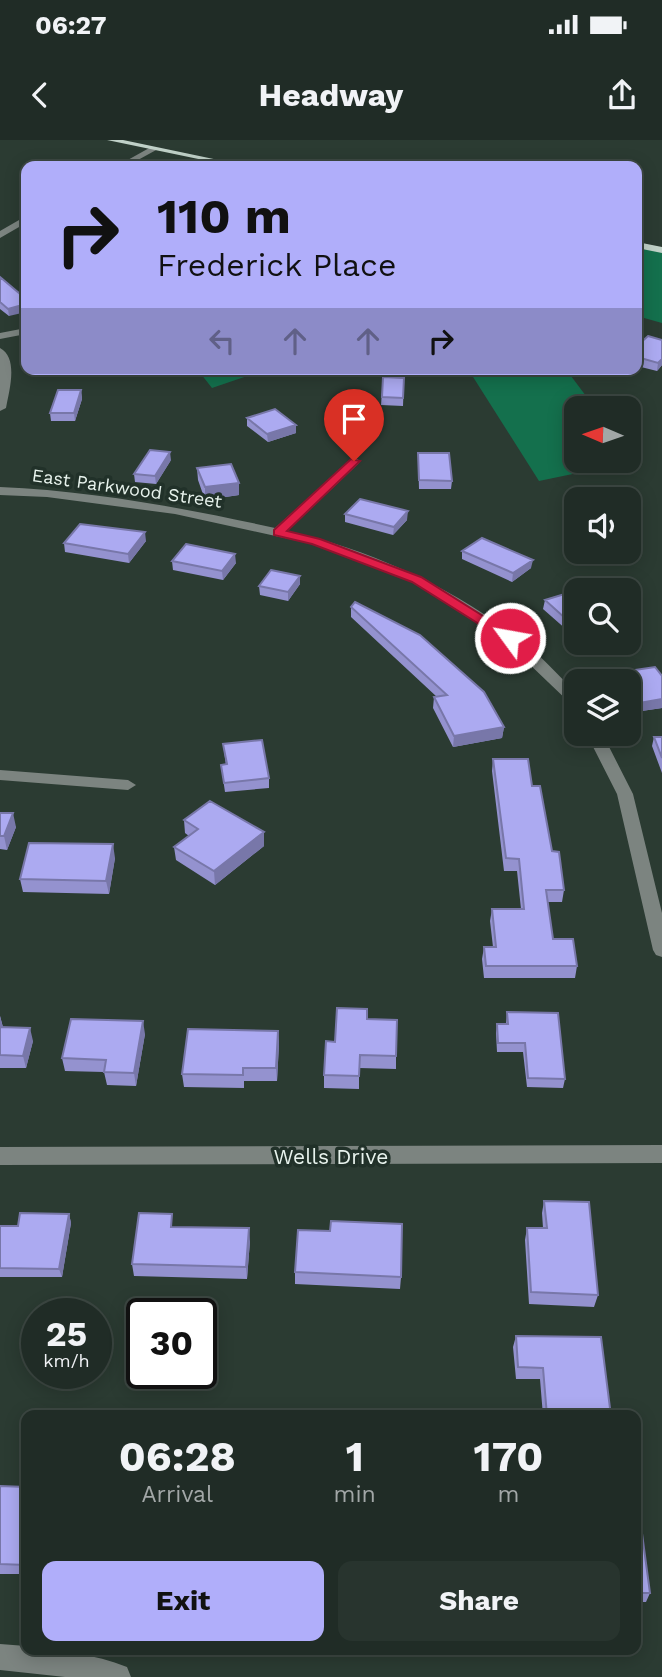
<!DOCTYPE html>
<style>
:root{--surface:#202c26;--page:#28342e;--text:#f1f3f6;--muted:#a2a7a7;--line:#3d4843;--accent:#b0aefa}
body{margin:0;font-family:"Work Sans",sans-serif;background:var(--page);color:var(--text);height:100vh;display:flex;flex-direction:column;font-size:26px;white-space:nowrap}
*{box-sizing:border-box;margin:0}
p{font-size:23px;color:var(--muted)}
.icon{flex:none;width:38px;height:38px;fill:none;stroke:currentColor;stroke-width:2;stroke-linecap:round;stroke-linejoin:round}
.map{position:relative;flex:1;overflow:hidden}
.drawer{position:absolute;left:21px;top:1270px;width:620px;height:245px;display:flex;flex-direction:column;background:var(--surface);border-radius:14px;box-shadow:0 4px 18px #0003,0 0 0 2px var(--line)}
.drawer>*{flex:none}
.banner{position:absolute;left:21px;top:21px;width:621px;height:214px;border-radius:14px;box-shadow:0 4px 18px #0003,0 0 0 2px var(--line);background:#b0aefa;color:#111;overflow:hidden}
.needle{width:46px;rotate:272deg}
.tools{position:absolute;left:564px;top:256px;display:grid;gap:14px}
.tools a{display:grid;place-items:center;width:77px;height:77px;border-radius:14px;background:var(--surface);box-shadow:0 4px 18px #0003,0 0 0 2px var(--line);font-size:35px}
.speed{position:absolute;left:21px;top:1158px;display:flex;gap:14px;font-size:35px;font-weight:700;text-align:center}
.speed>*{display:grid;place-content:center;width:91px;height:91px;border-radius:50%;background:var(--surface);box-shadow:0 4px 18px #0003,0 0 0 2px var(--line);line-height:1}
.speed small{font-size:18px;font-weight:400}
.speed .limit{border:4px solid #111;border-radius:10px;background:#fff;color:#111}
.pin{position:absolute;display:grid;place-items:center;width:60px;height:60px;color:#fff;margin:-72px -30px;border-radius:50% 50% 50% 0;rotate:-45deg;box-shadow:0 0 7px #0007}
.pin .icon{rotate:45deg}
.me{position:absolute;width:77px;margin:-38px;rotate:302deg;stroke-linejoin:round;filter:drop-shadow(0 0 5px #0008)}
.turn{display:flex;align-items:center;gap:24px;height:147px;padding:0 21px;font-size:32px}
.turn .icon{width:91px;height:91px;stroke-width:2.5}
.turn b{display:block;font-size:49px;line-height:60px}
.lanes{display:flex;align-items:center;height:66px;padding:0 21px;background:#0003;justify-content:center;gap:35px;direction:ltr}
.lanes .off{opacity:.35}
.eta{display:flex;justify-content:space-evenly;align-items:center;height:119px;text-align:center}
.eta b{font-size:42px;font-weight:700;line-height:49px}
.cta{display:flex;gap:14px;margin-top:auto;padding:14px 21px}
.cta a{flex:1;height:80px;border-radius:14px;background:var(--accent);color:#111;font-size:28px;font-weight:700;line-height:80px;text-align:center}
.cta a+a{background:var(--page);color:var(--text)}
.status{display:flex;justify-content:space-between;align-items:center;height:49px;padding:0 35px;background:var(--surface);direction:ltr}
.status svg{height:19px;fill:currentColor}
header{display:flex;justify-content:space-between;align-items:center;height:91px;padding:0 21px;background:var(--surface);font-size:32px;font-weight:700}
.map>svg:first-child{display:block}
.forest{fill:#14704d}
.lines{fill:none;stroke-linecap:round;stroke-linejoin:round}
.minor{fill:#7c8480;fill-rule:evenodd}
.major{fill:#c0d1c8;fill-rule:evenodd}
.wall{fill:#9492cf}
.shaded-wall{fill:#7877a9}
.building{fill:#acaaf1;stroke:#7877a9;stroke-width:2}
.route{fill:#e11d48;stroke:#92132f;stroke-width:2}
.labels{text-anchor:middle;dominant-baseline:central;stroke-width:7;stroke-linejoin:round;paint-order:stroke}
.far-street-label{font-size:18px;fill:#e8f3ed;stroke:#213129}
.street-label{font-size:21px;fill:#e8f3ed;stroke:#213129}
</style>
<div class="status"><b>06:27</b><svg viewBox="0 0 49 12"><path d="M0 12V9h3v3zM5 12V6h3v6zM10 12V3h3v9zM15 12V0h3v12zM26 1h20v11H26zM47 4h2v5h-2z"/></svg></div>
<header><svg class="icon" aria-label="back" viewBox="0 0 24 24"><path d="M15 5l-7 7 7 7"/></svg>Headway<svg class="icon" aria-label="share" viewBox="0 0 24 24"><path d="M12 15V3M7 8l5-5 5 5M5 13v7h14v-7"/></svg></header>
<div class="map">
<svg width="662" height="1537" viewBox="0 0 662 1537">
<rect width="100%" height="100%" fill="#2b3b32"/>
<!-- forest -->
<path class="forest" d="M647,107L662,110V183L637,176V117Z
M197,229H268L212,248Z
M468,229H570L568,232L595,268H576V320H628V312L635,321L539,341Z"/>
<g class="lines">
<!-- minor -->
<path class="minor" d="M151,7L158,9L127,26H117Z
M26,76V83L0,98V91Z
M26,188V194L0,199V193Z
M0,208C19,218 9,251 6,268L0,271Z
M354,317L360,321L358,324L287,391C369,409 446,445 513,494C536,510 556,533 576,553V566L571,564L505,501L412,442L312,404L175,374L47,357L0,355V347C93,351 184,368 275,388Z
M586,593H602L633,654L662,773V817L656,815L653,810L617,654Z
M0,630L128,640L136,645L128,650L0,640Z
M662,1005V1023L0,1025V1007Z
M0,1504L26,1506V1510C61,1510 94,1514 127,1527L131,1537H65L0,1530Z"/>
<!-- major -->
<path class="major" d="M107,0H123L247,26H232Z
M637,102L662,107V113L637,108Z"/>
</g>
<!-- wall -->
<path class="wall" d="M0,137L26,159L9,176L0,169Z
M662,200V225L657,231L637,226V206Z
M383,237L404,238L403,266L381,265Z
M81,250L82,259L75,281H51L50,273Z
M247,278L296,293L268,302L247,286Z
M418,313L452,341L451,349H419Z
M171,320L156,344L135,342L134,334Z
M197,328L239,355L205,360L198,340Z
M345,374L407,380L393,395L345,382Z
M146,401L129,423L65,412L64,403Z
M462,411L531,428L512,442L462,419Z
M172,421L236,423L223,440L173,430Z
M300,436V444L288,461L260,455L259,446Z
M576,456V498L543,469L545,460Z
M351,467L504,587L502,598L453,607L433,568L434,557H437L351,477Z
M628,531L662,536V568L628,573V541L626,540Z
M654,597H662V633L652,606Z
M223,604L269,638V648L225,652L221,625H226Z
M493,619L532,646L564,750L562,762H547L553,799L577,826L575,838H484L482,819L484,807H493L490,781L492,769H521L517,731H504L492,631Z
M0,673L16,687L7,710L0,709Z
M184,680L264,706L215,745L176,720L174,707L189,696L185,693Z
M115,718L109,754L23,752L20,739Z
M507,872L565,939L563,948L527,947L523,912H497L496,893L497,884H506Z
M0,876L3,887L33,901L26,928H0Z
M278,891L279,904L277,941H244V948L184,947L182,934Z
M145,894L136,946L107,945L104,932L65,931L62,918Z
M335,902L396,916V929L359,928V949L324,948V935Z
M544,1061L598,1155L594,1167L529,1164L525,1100L527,1088H543L542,1073Z
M69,1074L71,1083L62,1137H0V1086H18Z
M174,1087L250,1101L247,1139L134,1136L132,1124Z
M295,1132L401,1137L400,1149L295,1144Z
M516,1196L611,1276H543L540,1239H516L513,1207Z
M0,1346L26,1347V1434H0Z
M635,1371L650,1453L646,1462H635Z"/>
<!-- shaded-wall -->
<path class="shaded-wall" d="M26,164V172L9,176L8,169Z
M662,219V225L657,231L658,223Z
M81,250L82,259L75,281L74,273Z
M296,285V293L268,302L267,294Z
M170,312L171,320L156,344L155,336Z
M239,343V355L205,360V347Z
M408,371L407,380L393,395L394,387Z
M145,392L146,401L129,423L128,414Z
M235,414L236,423L223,440L222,431Z
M533,420L531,428L512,442L513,433Z
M300,436V444L288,461V452Z
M662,559V568L628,573V565Z
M504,587L502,598L453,607L454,596Z
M13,673L16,687L7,710L4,696Z
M264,692V706L215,745L214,731Z
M113,704L115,718L109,754L106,741Z
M0,876L3,888L0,900Z
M143,881L145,894L136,946L134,933Z
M30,888L33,901L26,928L23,916Z
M278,891L279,904L277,941L276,928Z
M69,1074L71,1083L62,1137L59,1129Z
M249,1088L250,1101L247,1139L246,1127Z"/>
<!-- building -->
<path class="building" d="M0,137L26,159V164L8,169L0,162Z
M648,196L662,200V219L658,223L637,217V206Z
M383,237L404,238L403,258L382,257Z
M58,250H81L74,273H50Z
M275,269L296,285L267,294L247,278Z
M150,310L170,312L155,336L134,334Z
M418,313H449L452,341L419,340Z
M231,324L239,343L205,347L197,328Z
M360,359L408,371L394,387L345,374Z
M80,384L145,392L128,414L64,403Z
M482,398L533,420L513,433L462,411Z
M186,404L235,414L222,431L172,421Z
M271,430L300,436L288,452L259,446Z
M571,452L576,456V488L545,460Z
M355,462L420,495L484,552L504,587L454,596L434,557L447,555L351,467Z
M655,527L662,536V559L628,565V544L635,543L628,531Z
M654,597H662V618Z
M262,600L269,638L224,643L221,625L227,624L223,604Z
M493,619H528L532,646H540L552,711L559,712L564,750H546L553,799H573L577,826H486L484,807H496L492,769H524L519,719L506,718Z
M210,661L264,692L214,731L174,707L198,689L184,680Z
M0,673H13L4,696H0Z
M29,703L113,704L106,741L20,739Z
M337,868L367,869V879L397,880L396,916L360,915L359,936L324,935L326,901L335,902Z
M507,872L558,873L565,939L528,938L525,903H498L497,884H508Z
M71,879L143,881L134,933L104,932L106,920L62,918Z
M0,887L30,888L23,916L0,915Z
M188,889L278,891L276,928H243V935L182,934Z
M544,1061L589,1062L598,1155L531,1152L527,1088H547Z
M20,1073L69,1074L59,1129L0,1128V1086H18Z
M139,1073L172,1074L171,1087L249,1088L246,1127L132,1124Z
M331,1081L402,1084L401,1137L295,1132L298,1090L330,1091Z
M516,1196L601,1197L611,1276H547L543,1228L518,1227Z
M0,1346L26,1347V1425L0,1424Z
M635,1371H639L650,1453H635Z"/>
<!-- route -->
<path class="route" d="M351,319L360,321L287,391L320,399L421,437L515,496V501H506L412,442L312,404L274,395V390Z"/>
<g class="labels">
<!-- far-street labels -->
<g class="far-street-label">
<text transform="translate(127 348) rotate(8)">East Parkwood Street</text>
</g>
<!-- street labels -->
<g class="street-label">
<text x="331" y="1016">Wells Drive</text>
</g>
</g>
</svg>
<div class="tools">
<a><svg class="needle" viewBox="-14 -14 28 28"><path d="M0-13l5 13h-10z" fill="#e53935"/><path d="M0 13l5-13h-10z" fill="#a2a7a7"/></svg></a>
<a><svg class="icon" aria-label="sound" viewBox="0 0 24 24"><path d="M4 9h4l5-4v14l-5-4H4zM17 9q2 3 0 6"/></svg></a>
<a><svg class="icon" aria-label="search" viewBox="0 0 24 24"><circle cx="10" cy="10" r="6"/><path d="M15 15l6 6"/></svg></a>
<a><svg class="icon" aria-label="layers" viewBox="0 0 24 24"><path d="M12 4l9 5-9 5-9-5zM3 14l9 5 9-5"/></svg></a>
</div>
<div class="speed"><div>25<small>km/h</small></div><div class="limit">30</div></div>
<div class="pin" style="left:354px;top:321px;background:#d93025"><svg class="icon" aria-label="arrive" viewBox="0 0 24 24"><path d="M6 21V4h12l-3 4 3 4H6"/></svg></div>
<svg class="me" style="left:510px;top:498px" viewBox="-20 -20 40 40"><circle r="17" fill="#e11d48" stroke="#fff" stroke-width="3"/><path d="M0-11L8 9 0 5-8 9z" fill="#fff"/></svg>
<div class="banner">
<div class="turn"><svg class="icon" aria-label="right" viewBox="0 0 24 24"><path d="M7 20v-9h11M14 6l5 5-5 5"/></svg><div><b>110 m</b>Frederick Place</div></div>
<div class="lanes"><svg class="icon off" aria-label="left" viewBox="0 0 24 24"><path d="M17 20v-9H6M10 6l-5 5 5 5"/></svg><svg class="icon off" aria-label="ahead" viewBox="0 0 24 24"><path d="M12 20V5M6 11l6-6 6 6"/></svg><svg class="icon off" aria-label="ahead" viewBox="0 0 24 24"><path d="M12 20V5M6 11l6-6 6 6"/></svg><svg class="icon" aria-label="right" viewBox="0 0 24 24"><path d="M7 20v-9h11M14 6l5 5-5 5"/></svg></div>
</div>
<section class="drawer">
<div class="eta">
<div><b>06:28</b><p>Arrival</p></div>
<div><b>1</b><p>min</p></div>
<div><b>170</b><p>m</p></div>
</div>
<div class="cta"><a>Exit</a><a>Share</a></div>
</section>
</div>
